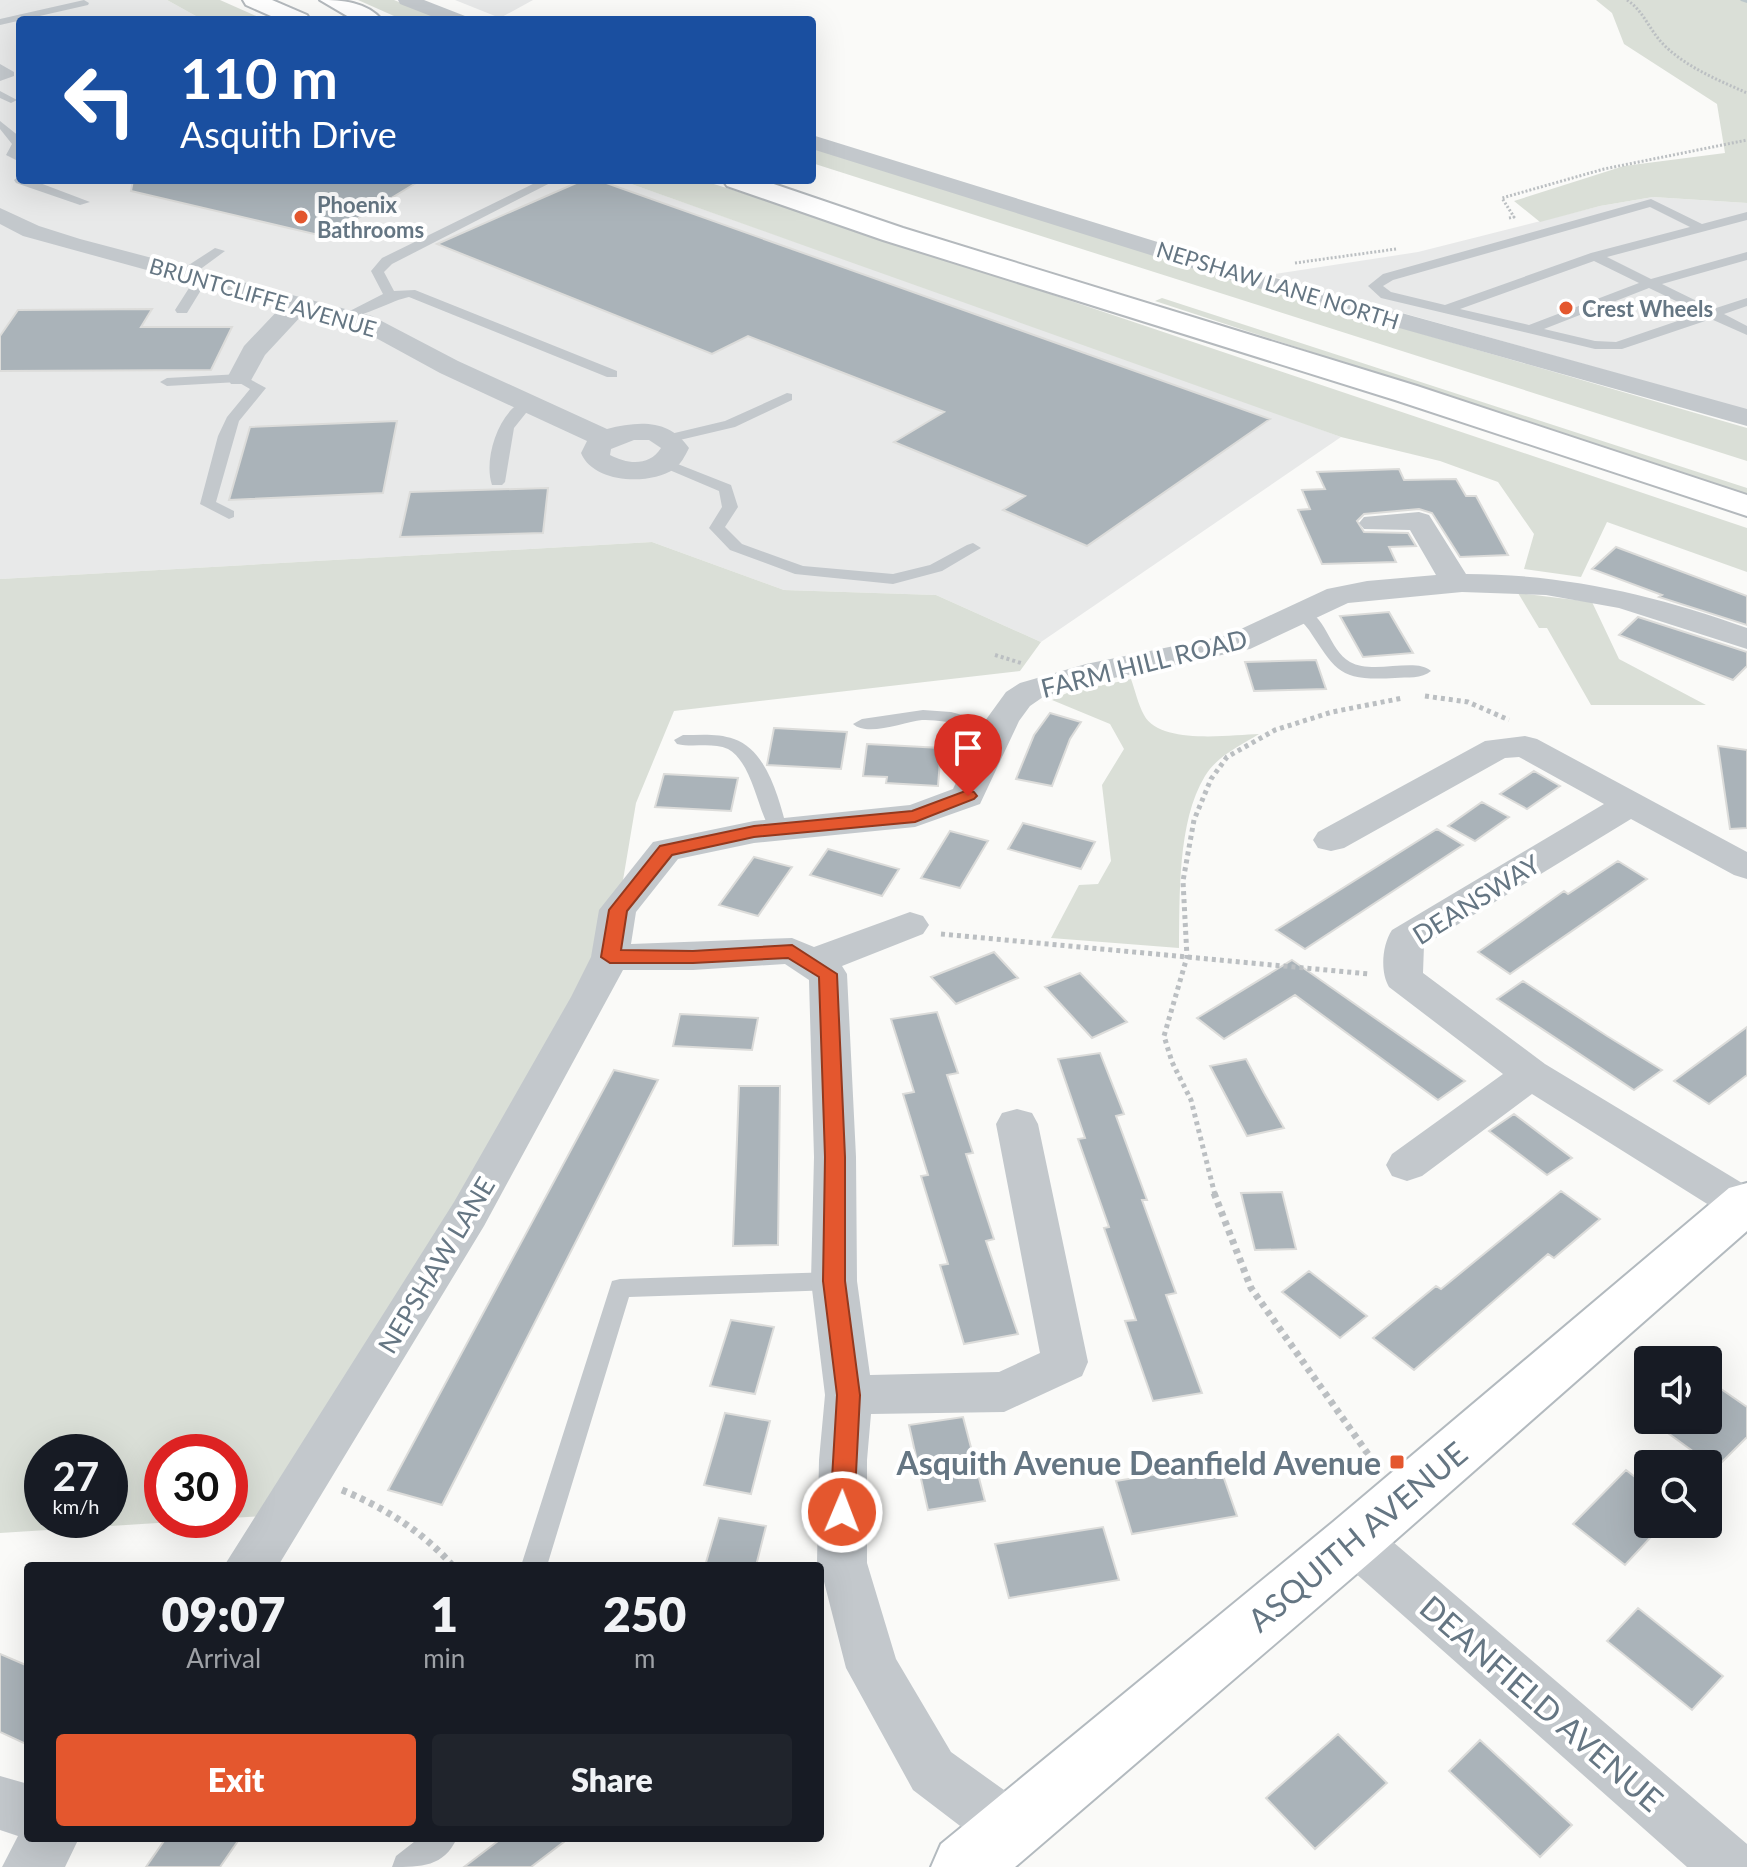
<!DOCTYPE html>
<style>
:root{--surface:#171b24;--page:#20242c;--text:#f1f3f6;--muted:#9ea1a6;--accent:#e4572e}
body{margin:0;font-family:Lato,sans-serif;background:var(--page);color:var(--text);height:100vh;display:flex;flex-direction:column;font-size:30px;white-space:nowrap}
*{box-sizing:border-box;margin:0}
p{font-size:26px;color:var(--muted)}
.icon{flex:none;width:44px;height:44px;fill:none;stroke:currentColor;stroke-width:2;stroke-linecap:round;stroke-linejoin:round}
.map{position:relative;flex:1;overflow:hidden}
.details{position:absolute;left:24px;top:1562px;width:800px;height:280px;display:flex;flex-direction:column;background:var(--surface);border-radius:8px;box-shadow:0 8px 32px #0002}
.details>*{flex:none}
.top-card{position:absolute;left:16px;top:16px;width:800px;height:168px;border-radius:8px;box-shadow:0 8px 32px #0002;background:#1a4fa0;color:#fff;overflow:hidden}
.fabs{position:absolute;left:1634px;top:1346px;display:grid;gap:16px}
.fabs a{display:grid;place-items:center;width:88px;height:88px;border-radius:8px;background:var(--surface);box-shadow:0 8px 32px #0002;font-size:40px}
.speed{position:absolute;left:24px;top:1434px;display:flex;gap:16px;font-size:40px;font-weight:700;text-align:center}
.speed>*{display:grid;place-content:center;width:104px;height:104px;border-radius:50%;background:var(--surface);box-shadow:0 8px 32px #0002;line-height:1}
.speed small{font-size:20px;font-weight:400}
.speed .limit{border:12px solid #d22;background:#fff;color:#111}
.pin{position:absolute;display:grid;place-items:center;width:68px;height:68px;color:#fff;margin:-82px -34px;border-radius:50% 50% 50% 0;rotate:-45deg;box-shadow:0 0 8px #0007}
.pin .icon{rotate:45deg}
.me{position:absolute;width:88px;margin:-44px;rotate:1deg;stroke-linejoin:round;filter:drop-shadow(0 0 6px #0008)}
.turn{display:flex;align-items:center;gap:28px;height:168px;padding:0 32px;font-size:36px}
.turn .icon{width:104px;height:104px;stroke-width:2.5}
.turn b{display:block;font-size:56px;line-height:68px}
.eta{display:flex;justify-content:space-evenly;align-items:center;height:136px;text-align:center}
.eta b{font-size:48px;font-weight:800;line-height:56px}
.cta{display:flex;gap:16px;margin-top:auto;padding:16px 32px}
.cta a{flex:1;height:92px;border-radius:8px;background:var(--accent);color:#fff;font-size:32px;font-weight:800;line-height:92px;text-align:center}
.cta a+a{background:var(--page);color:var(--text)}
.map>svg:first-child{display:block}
.built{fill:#e8e9e9}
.green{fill:#dadfd7;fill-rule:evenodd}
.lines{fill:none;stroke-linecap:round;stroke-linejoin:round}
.stream{fill:#bbc7cb;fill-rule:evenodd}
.building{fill:#aab3b9;stroke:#dcdcda;stroke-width:2}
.secondary-casing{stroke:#b3babf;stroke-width:4}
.motorway-casing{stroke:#b4b9bd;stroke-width:4}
.path-far3{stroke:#bbbfc2;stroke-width:3;stroke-dasharray:2 2;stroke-linecap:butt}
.path-far2{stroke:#bbbfc2;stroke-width:4;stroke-dasharray:3 3;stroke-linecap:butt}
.path-far1{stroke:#bbbfc2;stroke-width:5;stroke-dasharray:4 4;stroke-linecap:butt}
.path{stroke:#bbbfc2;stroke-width:7;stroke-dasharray:5 5;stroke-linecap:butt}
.service{fill:#c3c8cc;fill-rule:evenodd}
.minor{fill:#c3c8cc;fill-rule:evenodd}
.secondary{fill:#fff;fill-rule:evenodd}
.motorway{fill:#fff;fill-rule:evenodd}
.route{fill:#e4572e;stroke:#94391e;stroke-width:2}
.poi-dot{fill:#e4572e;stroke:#fff;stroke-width:3}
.labels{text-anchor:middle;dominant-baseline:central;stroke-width:8;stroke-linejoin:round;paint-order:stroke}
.far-poi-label{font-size:22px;font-weight:bold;fill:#657683;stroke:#fff;text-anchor:start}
.far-street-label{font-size:22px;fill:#657683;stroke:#fff}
.street-label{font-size:26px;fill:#657683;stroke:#fff}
.near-poi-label{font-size:32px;font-weight:bold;fill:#657683;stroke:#fff;text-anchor:end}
.near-street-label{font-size:32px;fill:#657683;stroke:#fff}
</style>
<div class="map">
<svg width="1747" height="1867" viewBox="0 0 1747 1867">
<rect width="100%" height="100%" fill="#fafaf8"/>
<!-- built -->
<path class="built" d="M0,0H167L203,20H20V180H620L1154,368L1341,437L1041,642L936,595L784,590L652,542L0,579Z
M455,0H533L500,18Z
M1653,197L1747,203V410L1268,275L1418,252L1600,206Z"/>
<!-- green -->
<path class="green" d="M167,0H220L265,20H203Z
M358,0H394L443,20H403Z
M1596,0H1747V203L1653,197L1600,206L1540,222L1514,201L1624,166L1725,153L1717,104L1624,44L1612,13Z
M812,147L1347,312L1747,428V461L812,163Z
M620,180H701L854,228L1747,528V572L1607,522L1581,577L1524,569L1534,534L1498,482L1440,461L1341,437Z
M1162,298L1747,488V494L1155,301Z
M652,542L784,590L936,595L1041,642L1020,671L674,711L636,803L610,957L284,1515L230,1518V1452H162V1520H205L0,1533V579ZM42,1452H110V1520H42Z
M1518,593L1592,602L1619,659L1706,705H1591L1547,628H1539Z
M1131,679C1135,690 1138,704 1144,715C1160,745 1229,735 1259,734C1240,746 1217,756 1205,776C1177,822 1180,897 1179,948L1051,938L1079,885L1098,884L1111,861L1102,785L1124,749L1110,724L1052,700L1067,693Z"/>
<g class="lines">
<!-- stream -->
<path class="stream" d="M1740,0H1747V3L1741,1Z"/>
</g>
<!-- building -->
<path class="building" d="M133,180H421L327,237L131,191Z
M583,180H598L1270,419L1087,546L1003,510L1025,496L894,442L944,412L748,336L712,354L437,244Z
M152,309L141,327H232L211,370L0,371V336L18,310Z
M397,421L383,493L229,500L250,427Z
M1399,469L1404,480L1456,479L1466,496H1476L1508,555L1460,557L1432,513L1419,509L1364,514L1357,521L1364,532L1408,533L1416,546L1389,547L1396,562L1322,564L1298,510L1310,509L1302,490L1325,489L1317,472Z
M548,488L543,533L400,537L410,492Z
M1616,547L1747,596V625L1659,597L1662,595L1592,569Z
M1389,612L1413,653L1363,657L1340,616Z
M1638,617L1747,652V666L1733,680L1619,635Z
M1316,660L1326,689L1254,691L1245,662Z
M1050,713L1081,722L1070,739L1052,786L1016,779L1034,735Z
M774,728L847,732L841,769L767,765Z
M867,744L941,748L938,786L886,783L887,777L863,776Z
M1718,746L1747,750V828L1730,829Z
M1534,771L1560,786L1527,809L1500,794Z
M664,774L738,778L731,811L655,807Z
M1482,802L1509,817L1475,841L1448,826Z
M1023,823L1095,842L1081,869L1008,849Z
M1437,829L1463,845L1305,949L1276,930Z
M950,831L988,841L960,888L921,878Z
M828,849L899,869L882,896L810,875Z
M754,857L792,867L758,916L719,905Z
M1618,861L1647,879L1510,974L1478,952L1564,891L1568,894Z
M994,952L1018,978L956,1004L931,977Z
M1292,960L1412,1044L1465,1081L1438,1100L1295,995L1224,1039L1197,1018Z
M1080,973L1127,1022L1092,1038L1045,987Z
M1523,981L1607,1036L1662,1070L1634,1090L1497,999Z
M937,1012L958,1073L947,1075L973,1153L966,1154L994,1239L986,1241L1018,1334L964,1344L940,1265L948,1264L921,1176L928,1175L903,1094L914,1092L891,1019Z
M680,1014L758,1018L752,1050L673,1046Z
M1747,1027V1075L1709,1104L1674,1081Z
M1100,1053L1124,1114L1116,1116L1147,1200H1142L1176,1293L1166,1295L1202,1393L1153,1401L1125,1321L1136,1320L1104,1228L1109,1227L1078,1139L1085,1138L1058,1059Z
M1246,1059L1264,1093L1284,1128L1247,1136L1210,1066Z
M614,1070L658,1080L442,1505L388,1490Z
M739,1086H780L778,1245L733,1246Z
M1514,1114L1572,1158L1547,1175L1489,1131Z
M1561,1191L1600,1219L1554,1258L1548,1254L1414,1370L1373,1338L1436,1286L1441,1289Z
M1282,1192L1296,1249L1255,1250L1241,1193Z
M1309,1271L1367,1316L1340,1338L1282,1292Z
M731,1320L774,1327L755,1394L710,1386Z
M1708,1380L1747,1407V1437L1716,1468L1650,1420H1708Z
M725,1413L770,1421L751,1494L704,1485Z
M963,1417L985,1501L928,1510L909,1425Z
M1219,1464L1237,1516L1132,1534L1116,1481Z
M1626,1470L1648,1487V1524H1663L1625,1565L1573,1524Z
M719,1518L766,1526L756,1566H705Z
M1103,1527L1119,1580L1009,1598L995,1544Z
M1638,1608L1723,1676L1692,1710L1607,1641Z
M0,1654L28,1666V1745L0,1732Z
M1338,1734L1387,1783L1315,1849L1266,1798Z
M1480,1740L1572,1825L1540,1857L1449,1771Z
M166,1838H240L220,1867H146Z
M502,1838H569L531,1867H464Z"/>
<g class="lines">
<!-- secondary casing -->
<g class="secondary-casing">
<path id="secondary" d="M1747,1183V1231L1375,1558L1015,1867H931L941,1844L1333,1522L1729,1188Z"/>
</g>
<!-- motorway casing -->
<g class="motorway-casing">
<path id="motorway" d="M243,0H272L307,15L310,20H280L246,5Z
M320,0C342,0 367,2 382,20H354Z
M723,180H762L903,228L1417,386L1747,495V516L1395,400L883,240L727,186Z"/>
</g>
<!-- path-far3 -->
<path class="path-far3" d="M1627,0C1644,11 1649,30 1664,45C1686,67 1718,80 1747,93
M1509,218L1514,217L1502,198L1604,169L1747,140
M1295,263L1396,249"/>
<!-- path-far2 -->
<path class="path-far2" d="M995,655L1021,663"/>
<!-- path-far1 -->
<path class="path-far1" d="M1425,696L1468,702L1509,720
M941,934L1369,974
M1215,1195L1191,1100L1172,1062L1164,1036L1187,957L1183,881L1194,820L1211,779L1227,757L1275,730L1332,712L1403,698"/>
<!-- path -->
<path class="path" d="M1214,1193L1251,1288L1375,1464
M342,1490C385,1508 422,1531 453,1566"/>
<!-- service -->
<path class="service" d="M84,0L89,3L88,5L0,25V19Z
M0,64L14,72V76L0,81Z
M0,91L17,100L11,103L0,98Z
M0,121L20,137V162L6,155L12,144L0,129Z
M20,176V180H32L90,202L80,205L16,183L14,180Z
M541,180H556L392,264L384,272L394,291L415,290L617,371V377H607L409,297C391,300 352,324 340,316L383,294L371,271L382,258Z
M1651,199L1702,224L1747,212V220L1607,257L1651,279L1747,252V260L1662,284L1713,309L1747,298V306L1724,314L1747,326V335L1711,319L1622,349H1595L1381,298L1368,286L1383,274ZM1650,207L1690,227L1591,253L1445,305L1391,292L1383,286L1393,280ZM1594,261L1639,283L1529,325L1460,309ZM1649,288L1701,313L1616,342L1595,341L1544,329Z
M215,248L225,251L191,276H181V270Z
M198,274L209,277L187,313H177L175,310Z
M240,374L266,388L239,421L216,502L234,511V517L229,519L200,504L218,436L227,417L250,389L238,382L167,386L160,382L167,378Z
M787,393L792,394V400L735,427L667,443L660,439L662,436L725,421Z
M527,399L534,403L514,428L505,482L502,485H492C483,459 499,409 527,399Z
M665,459L731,485L738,507L725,527L742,544L803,566L893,574L930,565L967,545L973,543L981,548L942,571L893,584L795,574L730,550L709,528L722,507L719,491L660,466L658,463Z
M1300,607C1327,614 1328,649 1350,662C1373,675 1416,657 1431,671C1422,679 1407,677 1395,678C1339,681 1337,672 1309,630C1304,623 1297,618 1292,612Z
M923,710L951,712L1004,726L1007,730L998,735C973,729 948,719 922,720C904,722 867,737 853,724L862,719Z
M683,735C700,735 718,733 734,739C767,750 779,799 787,829L785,833L778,835C759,830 757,765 728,749C712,742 693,748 677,744L674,740Z
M834,1272L842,1274L846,1281L842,1288L834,1290L629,1297L547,1566H521L612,1281L620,1279Z
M419,1838H457C444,1867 421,1867 392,1867L396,1856Z"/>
<!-- minor -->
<path class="minor" d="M398,0H424L465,16L468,20H441L400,4Z
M812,135L1261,274L1747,409V426L1243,284L812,149Z
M0,208L39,226L80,239L372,316L458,361L607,429C639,421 669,419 689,448C685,456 681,464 674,469C649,486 593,483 581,453L587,441L440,373L354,326L304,313L265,355L249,384H231L227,378L244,346L281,307L23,236L0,224ZM634,440H649L661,448C649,467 627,464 610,455L611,449Z
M1419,512L1429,515L1466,574C1564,574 1655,595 1747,628V649L1619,608L1546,595L1462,592L1348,603L1250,649L1090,683L1043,697L1030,706L1019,721L980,804L915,827L754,843L678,859L636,912L631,944L792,938L814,947L910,912L923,916L929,925L923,934L842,966L847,974L856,1157L857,1281L870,1375L999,1372L1040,1353L996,1124L1002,1113L1017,1109L1032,1113L1038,1124L1088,1362L1082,1376L1004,1412L871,1414L867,1460V1563L896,1659L951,1752L1029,1808L1037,1828L1029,1848L1009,1856L989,1848L913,1790L846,1668L820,1566L817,1563L819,1460L825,1395L811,1281L814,1157L809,980L785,964L693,970H623L484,1226L278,1566H224L454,1202L571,997L591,957L599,910L653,842L754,821L910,805L953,789L985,721L1006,692L1020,683L1086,664L1228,635L1327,589L1367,581L1436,575L1410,530L1364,529L1359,523L1364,517Z
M1525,736L1537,739L1747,852V879L1734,875L1631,819L1424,945L1423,973L1545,1064L1747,1186V1220L1728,1217L1532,1094L1422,1176L1407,1181L1392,1176L1386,1165L1392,1154L1503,1074L1389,987C1380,972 1382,945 1392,930L1604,804L1519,757L1505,758L1344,848L1331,851L1318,848L1313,840L1318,832L1485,741Z
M1354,1518L1372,1524L1747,1844V1867H1687L1336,1556L1329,1540L1336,1524Z
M0,1776L28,1784V1838H79L65,1867H2L18,1836L0,1830Z"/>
<!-- secondary -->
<use href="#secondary" class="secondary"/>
<!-- motorway -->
<use href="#motorway" class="motorway"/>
</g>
<!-- route -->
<path class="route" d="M968,790L974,792L977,796L974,799L915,822L754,837L672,855L627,911L621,950L693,951L792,945L837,974L845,1157V1281L860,1395L854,1512L851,1519L842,1522L834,1519L830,1512L837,1395L823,1281L825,1157L819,977L788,958L693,963H610L601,957L609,910L660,846L754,826L912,811Z"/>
<!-- markers -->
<g class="poi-dot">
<circle cx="301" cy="217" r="8"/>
<circle cx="1566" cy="308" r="8"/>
<rect x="1389" y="1454" width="16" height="16" rx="4"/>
</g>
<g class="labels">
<!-- far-poi labels -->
<g class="far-poi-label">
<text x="317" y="204">Phoenix<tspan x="317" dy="25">Bathrooms</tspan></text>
<text x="1582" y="308">Crest Wheels</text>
</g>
<!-- far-street labels -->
<g class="far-street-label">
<text transform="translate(1278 285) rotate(17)">NEPSHAW LANE NORTH</text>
<text transform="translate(263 297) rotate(16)">BRUNTCLIFFE AVENUE</text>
</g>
<!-- street labels -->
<g class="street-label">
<text transform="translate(1144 663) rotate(-14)">FARM HILL ROAD</text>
<text transform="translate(1476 899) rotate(-32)">DEANSWAY</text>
<text transform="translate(436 1265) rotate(-59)">NEPSHAW LANE</text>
</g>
<!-- near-poi labels -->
<g class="near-poi-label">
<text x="1381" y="1462">Asquith Avenue Deanfield Avenue</text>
</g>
<!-- near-street labels -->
<g class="near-street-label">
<text transform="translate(1357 1536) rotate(-40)">ASQUITH AVENUE</text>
<text transform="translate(1542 1703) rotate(41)">DEANFIELD AVENUE</text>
</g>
</g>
</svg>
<div class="fabs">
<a><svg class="icon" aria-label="sound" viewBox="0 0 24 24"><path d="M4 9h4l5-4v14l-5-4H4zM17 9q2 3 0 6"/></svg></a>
<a><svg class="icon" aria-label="search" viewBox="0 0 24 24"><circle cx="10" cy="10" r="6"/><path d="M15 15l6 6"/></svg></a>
</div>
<div class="speed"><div>27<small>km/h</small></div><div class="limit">30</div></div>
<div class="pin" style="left:968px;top:796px;background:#d93025"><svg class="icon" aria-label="arrive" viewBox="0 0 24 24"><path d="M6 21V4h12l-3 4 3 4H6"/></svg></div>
<svg class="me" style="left:842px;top:1512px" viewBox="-20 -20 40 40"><circle r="17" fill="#e4572e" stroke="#fff" stroke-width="3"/><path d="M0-11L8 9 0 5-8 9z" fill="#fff"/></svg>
<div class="top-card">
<div class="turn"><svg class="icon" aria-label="left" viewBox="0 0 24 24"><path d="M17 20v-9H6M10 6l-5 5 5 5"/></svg><div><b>110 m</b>Asquith Drive</div></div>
</div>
<section class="details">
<div class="eta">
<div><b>09:07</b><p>Arrival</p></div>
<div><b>1</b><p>min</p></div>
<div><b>250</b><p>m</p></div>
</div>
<div class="cta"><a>Exit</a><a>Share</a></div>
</section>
</div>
